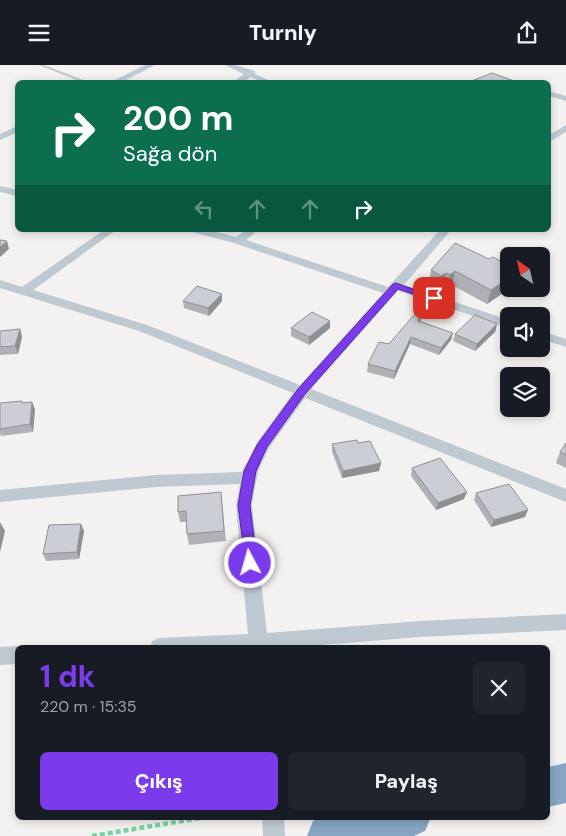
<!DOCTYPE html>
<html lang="tr">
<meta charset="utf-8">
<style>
:root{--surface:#171b24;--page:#20242c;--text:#f1f3f6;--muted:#9ea1a6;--accent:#7c3aed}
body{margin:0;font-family:"DM Sans",sans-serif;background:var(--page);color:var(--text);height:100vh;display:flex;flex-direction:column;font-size:19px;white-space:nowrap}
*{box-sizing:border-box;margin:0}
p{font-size:16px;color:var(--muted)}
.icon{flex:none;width:28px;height:28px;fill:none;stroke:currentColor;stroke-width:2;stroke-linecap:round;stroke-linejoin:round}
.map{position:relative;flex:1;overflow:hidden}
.details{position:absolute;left:15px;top:580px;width:535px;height:175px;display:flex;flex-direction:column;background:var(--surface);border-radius:8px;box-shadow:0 2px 8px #0003}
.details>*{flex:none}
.top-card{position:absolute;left:15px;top:15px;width:536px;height:152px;border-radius:8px;box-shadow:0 2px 8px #0003;background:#0b6e4f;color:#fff;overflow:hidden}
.needle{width:32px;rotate:326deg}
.tools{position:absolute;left:500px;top:182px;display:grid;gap:10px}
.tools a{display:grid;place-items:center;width:50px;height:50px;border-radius:8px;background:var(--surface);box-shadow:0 2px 8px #0003;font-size:25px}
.pin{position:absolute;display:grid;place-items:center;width:42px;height:42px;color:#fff;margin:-21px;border-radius:10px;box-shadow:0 2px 8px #0006}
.me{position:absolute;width:55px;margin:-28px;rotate:354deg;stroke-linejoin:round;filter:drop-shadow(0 0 4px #0008)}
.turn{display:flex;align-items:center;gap:18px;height:105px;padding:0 25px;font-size:22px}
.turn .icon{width:65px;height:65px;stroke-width:2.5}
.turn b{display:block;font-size:35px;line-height:42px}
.lanes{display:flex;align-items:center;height:48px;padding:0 25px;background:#0003;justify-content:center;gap:25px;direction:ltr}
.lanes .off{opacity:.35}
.round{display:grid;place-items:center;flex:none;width:52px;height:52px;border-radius:8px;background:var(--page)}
.head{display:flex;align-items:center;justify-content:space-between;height:85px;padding:0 25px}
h1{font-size:30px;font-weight:800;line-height:38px;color:var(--accent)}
.primary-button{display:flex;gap:10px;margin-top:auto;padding:10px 25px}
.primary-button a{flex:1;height:58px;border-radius:8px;background:var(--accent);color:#fff;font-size:20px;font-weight:800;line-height:58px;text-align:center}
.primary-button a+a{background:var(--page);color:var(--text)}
header{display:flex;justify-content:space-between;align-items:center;height:65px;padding:0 25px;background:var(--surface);font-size:22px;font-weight:800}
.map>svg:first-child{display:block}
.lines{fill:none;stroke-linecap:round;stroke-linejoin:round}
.path{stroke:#74d4a3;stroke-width:4.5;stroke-dasharray:5 3;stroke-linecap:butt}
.lane{fill:#bec9d2;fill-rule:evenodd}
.street{fill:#bec9d2;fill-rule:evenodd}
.highway{fill:#86a5c3;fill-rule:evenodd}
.wall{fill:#afb1b6}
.shaded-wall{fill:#8e9094}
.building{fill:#cbced4;stroke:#8e9094}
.route{fill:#7c3aed;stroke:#51269a}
</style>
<header><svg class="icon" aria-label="menu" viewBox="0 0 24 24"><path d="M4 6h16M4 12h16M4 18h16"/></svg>Turnly<svg class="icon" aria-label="share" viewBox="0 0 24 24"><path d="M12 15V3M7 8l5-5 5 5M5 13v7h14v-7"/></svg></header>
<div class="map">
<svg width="566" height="771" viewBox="0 0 566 771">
<rect width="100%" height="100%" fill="#f4f1f1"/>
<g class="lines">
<!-- path -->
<path class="path" d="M92,771L206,752"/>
<!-- lane -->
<path class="lane" d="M39,0H44L91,18H84Z"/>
<!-- street -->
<path class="street" d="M145,0H155L120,18H109Z
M225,0H235L255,6V9L275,18H263L251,12L242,18H232L244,9Z
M549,26L566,31V36L549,31Z
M566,60V67L549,77V70Z
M18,61V67L0,75V69Z
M0,121L18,125V131L0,127Z
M104,165H116L33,225L147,260L300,320L383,228L234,178L192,167L191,165H209L236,172L246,165H258L246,175L388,222L440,165H451L404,220L509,255V263L398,226L311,324L566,424V437L305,333L269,383L258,406L252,440L267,568L420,556L566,549V565L420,572L297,582H150L152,576L159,573L248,569L236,440L240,419L156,422L0,437V425L156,410L242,407L258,376L293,328L139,266L0,223V215L22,222Z
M541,266L566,274V282L541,274Z
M18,581L22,582H18V599L0,600V582Z
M262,752H284L285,771H263Z"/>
<!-- highway -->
<path class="highway" d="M566,698V738L548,742V702Z
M323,752H431L425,766L414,771H307L313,756Z"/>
</g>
<!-- wall -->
<path class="wall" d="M489,194L503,197L509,194V224L487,239L452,220L447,224L443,221L439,224L429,219L431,205Z
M222,229V236L209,251L184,243L183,236Z
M423,245L422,252L420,256L453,268L451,275L439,290L410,279L394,314L367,307L368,299Z
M330,256V263L309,280L291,271V263Z
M497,259L495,267L475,286L453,276L455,269Z
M20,264L22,272L18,289L0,290V266Z
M0,338H23L35,344L33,367L1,371L0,368Z
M358,378L381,398L379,406L342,413L332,387V379Z
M566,378V403L556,398L560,387Z
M412,403L464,434L436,445L411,411Z
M221,427L226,476L189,480L187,469L186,457H180L178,447Z
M476,428L525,452L491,462L474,435Z
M81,459L84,466L79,494L46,496L43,489Z"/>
<!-- shaded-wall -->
<path class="shaded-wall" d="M7,176L9,184L0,192V182Z
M455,206L452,220L447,224L450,210Z
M446,208L443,221L439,224L441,211Z
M509,213V224L487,239L491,225Z
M222,229V236L209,251L208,243Z
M423,245L422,252L417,263L418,256Z
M330,256V263L309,280V272Z
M497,259L495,267L475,286L477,279Z
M20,264L22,272L18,289L15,281Z
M453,268L451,275L439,290L441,283Z
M411,272L410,279L394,314L395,306Z
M32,337L35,344L33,367L30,359Z
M381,398L379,406L342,413L343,406Z
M467,427L464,434L436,445L438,438Z
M528,445L525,452L491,462L494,455Z
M0,457L5,466L0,487Z
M81,459L84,466L79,494L77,487Z"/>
<!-- building -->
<path class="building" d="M492,8L520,18H472L469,17Z
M0,175L7,176L0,182Z
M455,178L489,194L493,192L503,197L509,194V213L491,225L455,206L450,210L446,208L441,211L431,205Z
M197,221L222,229L208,243L183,236Z
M420,243L423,245L418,256L453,268L441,283L411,272L395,306L368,299L379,277L389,279Z
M312,247L330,256L309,272L291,263Z
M475,250L497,259L477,279L455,269Z
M20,264L15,281L0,282V266Z
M22,336V338L32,337L30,359L0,364V338Z
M357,375L358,378L370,376L381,398L343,406L332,379Z
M566,378V390L560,387Z
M440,393L467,427L438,438L412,403Z
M509,419L528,445L494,455L476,428Z
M221,427L224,466L187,469L186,446L178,447V431Z
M81,459L77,487L43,489L49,460Z"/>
<!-- route -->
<path class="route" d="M396,218L438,233L434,236L398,224L305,329L267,382L256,406L250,440L257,498L255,502L250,504L246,502L238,440L244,406L257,380L298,324L393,219Z"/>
</svg>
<div class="tools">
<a><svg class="needle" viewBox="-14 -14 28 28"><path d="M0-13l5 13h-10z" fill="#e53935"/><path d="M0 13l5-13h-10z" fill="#9ea1a6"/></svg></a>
<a><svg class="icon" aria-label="sound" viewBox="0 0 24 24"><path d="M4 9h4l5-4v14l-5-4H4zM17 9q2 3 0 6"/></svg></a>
<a><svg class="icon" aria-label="layers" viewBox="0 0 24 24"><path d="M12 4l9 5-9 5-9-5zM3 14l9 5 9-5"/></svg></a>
</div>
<div class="pin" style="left:434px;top:233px;background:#d93025"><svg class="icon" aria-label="arrive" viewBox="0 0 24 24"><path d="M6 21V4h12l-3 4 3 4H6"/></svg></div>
<svg class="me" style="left:250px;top:498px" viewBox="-20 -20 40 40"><circle r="17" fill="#7c3aed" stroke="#fff" stroke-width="3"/><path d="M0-11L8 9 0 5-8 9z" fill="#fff"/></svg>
<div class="top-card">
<div class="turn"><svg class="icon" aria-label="right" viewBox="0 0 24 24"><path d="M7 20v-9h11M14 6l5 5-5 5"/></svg><div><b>200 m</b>Sağa dön</div></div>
<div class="lanes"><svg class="icon off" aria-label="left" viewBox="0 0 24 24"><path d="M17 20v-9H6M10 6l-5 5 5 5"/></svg><svg class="icon off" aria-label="ahead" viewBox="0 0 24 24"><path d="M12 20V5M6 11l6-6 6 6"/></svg><svg class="icon off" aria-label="ahead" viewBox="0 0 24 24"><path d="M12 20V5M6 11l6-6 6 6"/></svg><svg class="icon" aria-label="right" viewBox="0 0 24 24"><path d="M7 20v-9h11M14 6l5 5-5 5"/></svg></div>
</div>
<section class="details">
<div class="head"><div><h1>1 dk</h1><p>220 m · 15:35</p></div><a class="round"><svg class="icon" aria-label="close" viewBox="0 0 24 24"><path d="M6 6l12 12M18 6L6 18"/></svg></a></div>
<div class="primary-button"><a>Çıkış</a><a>Paylaş</a></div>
</section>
</div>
